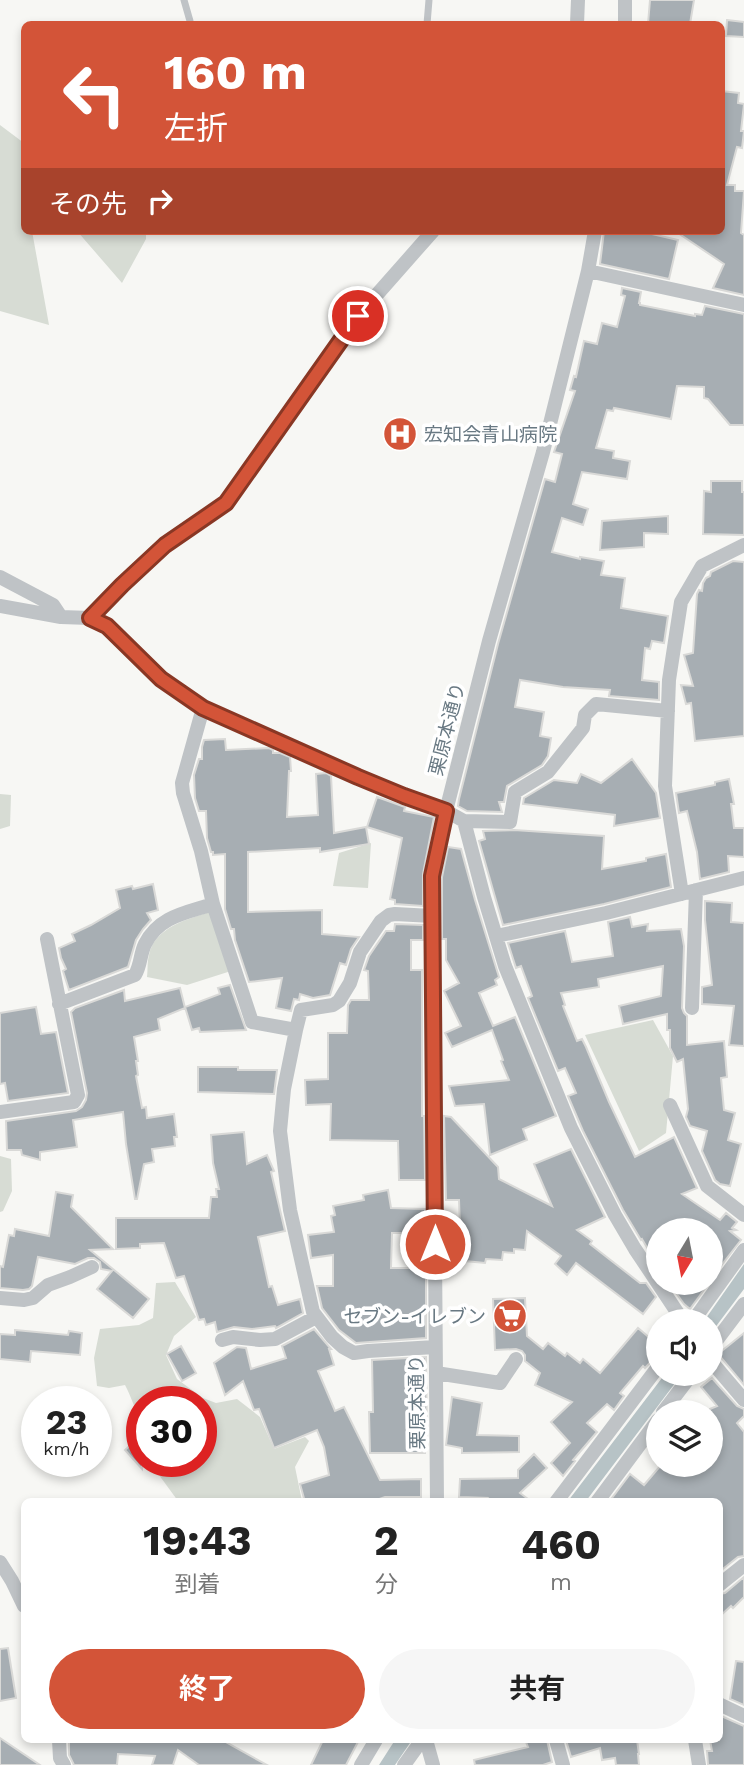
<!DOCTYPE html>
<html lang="ja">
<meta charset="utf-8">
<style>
:root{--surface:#fff;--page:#f6f6f6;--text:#222;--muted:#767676;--accent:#d35438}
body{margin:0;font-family:"Work Sans","Noto Sans JP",sans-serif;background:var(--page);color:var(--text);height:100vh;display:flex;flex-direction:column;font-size:26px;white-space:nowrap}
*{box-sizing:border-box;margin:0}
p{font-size:23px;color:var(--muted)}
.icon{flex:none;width:38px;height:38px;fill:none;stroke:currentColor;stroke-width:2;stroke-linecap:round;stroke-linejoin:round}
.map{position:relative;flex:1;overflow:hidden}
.panel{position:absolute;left:21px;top:1498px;width:702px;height:245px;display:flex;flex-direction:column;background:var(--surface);border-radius:10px;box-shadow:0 4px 10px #0003}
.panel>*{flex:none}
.guide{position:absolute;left:21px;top:21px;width:704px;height:214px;border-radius:10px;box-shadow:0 4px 10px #0003;background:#d35438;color:#fff;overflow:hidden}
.needle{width:46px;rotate:190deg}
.buttons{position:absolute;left:646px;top:1218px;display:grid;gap:14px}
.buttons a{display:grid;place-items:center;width:77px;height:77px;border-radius:50%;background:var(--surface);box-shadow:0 4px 10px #0003;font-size:35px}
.speed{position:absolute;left:21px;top:1386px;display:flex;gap:14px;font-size:35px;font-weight:700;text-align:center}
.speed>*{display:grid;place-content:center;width:91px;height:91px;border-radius:50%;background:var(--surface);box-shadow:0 4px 10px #0003;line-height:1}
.speed small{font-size:18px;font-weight:400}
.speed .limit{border:10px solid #d22;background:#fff;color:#111}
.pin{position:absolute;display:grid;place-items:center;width:60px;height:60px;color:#fff;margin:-30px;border:4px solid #fff;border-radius:50%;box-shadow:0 2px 7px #0007}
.me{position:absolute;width:77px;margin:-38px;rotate:0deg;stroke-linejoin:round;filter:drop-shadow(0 0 5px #0008)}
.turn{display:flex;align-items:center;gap:24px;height:147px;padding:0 28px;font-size:32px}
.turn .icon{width:91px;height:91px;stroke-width:2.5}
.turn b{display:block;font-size:49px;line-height:60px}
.then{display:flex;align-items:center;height:66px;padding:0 28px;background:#0003;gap:14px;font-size:26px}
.eta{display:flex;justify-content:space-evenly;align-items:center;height:119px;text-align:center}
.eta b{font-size:42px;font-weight:700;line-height:49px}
.cta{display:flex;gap:14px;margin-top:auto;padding:14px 28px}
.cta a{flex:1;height:80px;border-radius:42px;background:var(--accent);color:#fff;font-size:28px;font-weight:700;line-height:80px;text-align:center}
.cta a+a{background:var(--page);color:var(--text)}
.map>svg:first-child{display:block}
.green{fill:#d7dcd4}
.water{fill:#b7c3c6}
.building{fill:#a7aeb3;stroke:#d9d9d7;stroke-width:2}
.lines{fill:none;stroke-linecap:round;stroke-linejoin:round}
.service{stroke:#bfc3c6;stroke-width:7}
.minor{stroke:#bfc3c6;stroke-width:14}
.route-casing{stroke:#893724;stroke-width:18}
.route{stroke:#d35438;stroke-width:12}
.labels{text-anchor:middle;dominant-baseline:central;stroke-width:7;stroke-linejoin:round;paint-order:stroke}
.poi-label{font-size:19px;fill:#697983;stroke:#fff;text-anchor:start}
.street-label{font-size:19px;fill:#697983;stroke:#fff}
</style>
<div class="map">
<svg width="744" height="1765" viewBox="0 0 744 1765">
<rect width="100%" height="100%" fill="#f7f7f4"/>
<!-- green -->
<path class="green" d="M0,125L24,143V231H32L49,325L0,311Z
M77,231H146V239L122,283Z
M0,794L11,795L10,826L0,829Z
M371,843L368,888L333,886L339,853Z
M210,912L231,971L187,985L147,977C148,970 147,962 149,955C154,928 187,919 210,912Z
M653,1020L673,1056L666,1133L639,1151L585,1035Z
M0,1156L11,1159L12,1191L3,1211L0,1212Z
M175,1282L196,1317L174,1336L166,1355L177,1379L203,1398L216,1403L237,1399L260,1417L274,1449L305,1437L309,1441L295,1467L302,1501H178L159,1475L167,1461H201V1402H142V1420C135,1411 131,1396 125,1385L109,1388L97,1386L94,1358L100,1329L139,1325L153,1318L156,1283Z"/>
<!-- water -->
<path class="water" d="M744,1264V1289L711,1333L710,1321H704Z
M665,1374H682L586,1501H568Z
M395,1740H412L395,1765H379Z"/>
<!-- building -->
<path class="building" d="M650,0H694L690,24H648Z
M727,20L744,22V37L726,36Z
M721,91L739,93L738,103L744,104L741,131H744L742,148L737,147L727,185H735V191H744L741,233L744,235V295L713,288L724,264L675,231H721Z
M604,231H639L678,240L669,279L600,264Z
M622,288L641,292L639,303H640V305L695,316V314L702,315L705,306L744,314V425H730L708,399L704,398V387L677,386L671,419L614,408L613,411L607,410L596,448L614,451L613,458L630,461L627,479L582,472L573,504L588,509L583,525L562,518L552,552L580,559V557L604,561L601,575L625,578L621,608L668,616L664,643L652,641L650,649L645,648L642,680L659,682V700L609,696L610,690L563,687L520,680L515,707L544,712L540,736L551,738L548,756L542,765L507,786L504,802H499L502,812L467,811L458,806L459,799L498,644L545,479L555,482L562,454L554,452L575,391L570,390L574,376L576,377L584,341L597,344L602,323L617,327L625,296L621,295Z
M711,481H742V492H744V535L703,534L704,491L711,492Z
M668,516V534L644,533V547L600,550L602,521Z
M733,561L744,562V736L695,741L691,703L686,704L681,685L693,686L684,655L693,653L697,594L699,590L702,591L703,583L706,578L710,576L711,572Z
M225,739L226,750L269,748L273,750V753H280L290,757L291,771H289L287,817L318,815L316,774L326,773L331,776L334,833L366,827L369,844L320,852V848L248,852V912L322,910V934L359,937L351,949L346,965L340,963L330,995L313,998L300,994L299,1000L294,999L291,1011L276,1008L282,978L249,982L235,940L234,929H231L225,909V854L213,855V852H211L207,838L206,811H199L195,798L194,775L199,759H202V747L204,740Z
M632,759L656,793L660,818L614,826L615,815L523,804L524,798L554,780L577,783L581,774L601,783Z
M729,779L734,804H731L734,828H744V857L728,856L729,872L700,879L697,852L687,811L679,813L676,793L715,785V782Z
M377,797L405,807L404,811L434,817L423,874V906L395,904V900L390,899L402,838L367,827Z
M514,830L604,836L602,869L646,861V858L666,854L671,887L604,904L503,925L479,841L485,839L483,831Z
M448,847L461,849L475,900L499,977L495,980L497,985L479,993L493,1026L515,1017L556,1116L523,1129L527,1140L490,1155L484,1104L455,1106L449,1086L509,1080L501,1061L503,1060L492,1030L452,1047L445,1033L461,1026L444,991L459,983L446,960V939H442V877Z
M153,884L158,910L147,913L151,920L143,929L136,940L128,967L69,990L63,971L66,969L61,958L59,948L75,941L72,934L91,925L120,908L116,890L132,886L133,889Z
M705,901L732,903L731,922L744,923V1046L729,1045L734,1006L702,1004V987L712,985L705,920Z
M630,917L632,927L648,924L647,931L681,929L684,946L682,1008L684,1013L687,1016V1045L724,1041L727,1077L721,1078L724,1110L735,1113L728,1140L741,1144L730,1186L720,1184L715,1180L702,1151L707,1131L690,1126L686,1117L688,1109L683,1059L677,1062L670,1048V1030H667V1014L623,1024L619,1006L661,996L663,966L598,979L599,987L561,993L565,1005L563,1006L577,1041L582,1039L586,1047L609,1102L635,1157L674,1137L697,1188L682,1194L720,1220L726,1213L737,1222L732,1228L736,1230L730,1231L741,1240L710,1280V1230H658V1266L642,1239L641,1240L623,1210L583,1131L568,1096L576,1093L565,1068L558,1071L528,998L532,996L521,966L516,968L508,943L565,931L572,962L613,956L608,922Z
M395,924L423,925V940H411V970H422V1116H424L425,1180H399L398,1141L330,1140L331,1104L306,1105L305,1080L328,1079V1033H347L348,1005L351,1000H369L368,971L364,970L369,956L386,931H394Z
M230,985L246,1030L200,1032L199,1028L192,1030L185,1007L220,994L218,988Z
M180,988L185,1008L158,1019L160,1030L134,1037L138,1061H136L138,1075L136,1076L142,1108L146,1107L147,1118L174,1114L177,1137H174L175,1146L152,1149L154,1162L144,1164L137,1199H135L126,1144L123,1112L73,1120L77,1147L40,1152V1160L22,1155L21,1150H7L6,1121L76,1111L82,1107L86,1100L87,1093L71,1012L75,1008L124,990L125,1001Z
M36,1007L41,1034L56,1032L68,1093L8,1101L5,1083L0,1084V1013Z
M198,1067H238V1070H277L274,1094L198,1092Z
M444,1116L451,1117L498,1167L499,1179L552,1206L534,1164L571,1149L605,1217L577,1230L592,1241L590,1244L640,1283H646L656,1297L643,1314L576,1263L567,1275L555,1264L561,1256L527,1231L525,1250L514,1249V1253L503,1252L502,1260L486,1259L485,1263L465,1261L466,1254L461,1253L459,1200H446Z
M244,1132L247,1164L267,1155L274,1171L271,1172L285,1231L258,1237L269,1287L272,1286L278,1305L300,1299L303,1313L276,1328L275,1326L252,1329L234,1327L217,1332L215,1322L206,1325L204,1319L199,1320L184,1276L176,1278L164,1243L140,1244V1248L116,1249V1218H209L211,1197H217L216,1189H219L213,1163L211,1135Z
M388,1190L391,1208L425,1209V1233H392L391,1268H426V1338L356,1343L339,1330L322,1308L317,1286H333V1255L311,1258L308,1235L334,1232L331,1216L335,1215L333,1206L364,1200L363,1195Z
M56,1192L73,1195L71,1207L113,1249L90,1250L149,1299L133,1318L97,1289L112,1271L101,1269L100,1262L94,1258H88L75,1264L38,1257L32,1286L29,1289L23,1290L0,1288V1266L3,1267L9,1235L14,1236L15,1229L49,1236Z
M669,1283H709L690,1309L684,1304Z
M525,1298L527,1336L543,1349L548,1343L565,1356L567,1353L580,1363L583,1359L600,1373L638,1328L658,1345V1354L645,1368L643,1366L620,1393L624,1396L614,1410L607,1404L587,1423L597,1432L573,1460L575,1461L563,1476L551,1463L570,1443L551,1422L572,1402L535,1385L540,1373L525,1361V1355L522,1351L516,1349L495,1350L493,1299Z
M314,1329L331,1349H329L334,1365L318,1371L335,1411L344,1407L380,1480L421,1479V1497H385L371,1502H305L300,1484L329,1475L324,1447L317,1430L274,1448L259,1409L254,1410L243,1381L225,1395L214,1363L237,1347L246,1348L251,1369L286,1358L282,1346Z
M15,1330L68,1335L69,1331L82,1333L80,1355L31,1351L30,1362L0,1359V1334L15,1335Z
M744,1333V1385L718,1354Z
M181,1346L196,1373L182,1381L167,1354Z
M426,1357L427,1442H425V1453H370L369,1412H373L372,1360Z
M712,1378L737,1406L744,1409V1416L737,1423L744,1432V1556L738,1557L719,1572V1502H609L630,1474L644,1485L661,1465H710V1409L717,1406L701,1387Z
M452,1397L482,1403L477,1435L519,1436V1452L462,1453V1448L446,1445Z
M136,1440L142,1447V1469L125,1450Z
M534,1454L547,1468L520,1493L532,1502H483L487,1498L459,1497L460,1479L518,1478V1470Z
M744,1577V1597L733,1608L731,1606L719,1617V1594L725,1593Z
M8,1648L16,1698L0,1701V1649Z
M736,1661L744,1662V1705L730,1699Z
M719,1715L744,1726V1765H708L707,1751H712L710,1740H719Z
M0,1738L40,1765H0Z
M69,1740H222L267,1765H199L178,1750L173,1765H152L155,1756L118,1754L117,1765H74L69,1755Z
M323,1740H359L346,1765H311Z
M538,1740H547L552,1762L543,1765H475L474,1760L528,1747L526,1742Z
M566,1740H637L639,1754H638L639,1765H616L615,1758L602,1760L600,1748L571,1757Z"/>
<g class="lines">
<!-- service -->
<path class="service" d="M184,0L190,21V24
M427,24L429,0"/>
<!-- minor -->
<path class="minor" d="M577,24L578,0
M625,24V0
M588,271L744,305
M0,577L53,605L61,617
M0,606L61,617L90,618L107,626L161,679L203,708L358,777L404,796L446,811L464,821L510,822L515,792L548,772L583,728L585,715L596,704L668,711
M90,618L122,585L165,545L226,503L358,316L433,231
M203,708L182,783L183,793L201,851L213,904L252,1022L296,1030L284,1089L280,1131L290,1210L313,1312L332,1337L343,1347L354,1353L368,1351L435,1347
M464,821L484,897L505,966L571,1128L615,1215L635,1249L683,1321
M682,894L665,786L669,680L681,602L702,566L744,545
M496,936L606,913L744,878
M59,1004L135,975C141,965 140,954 145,944C159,916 186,913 213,904
M692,1008L696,890
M296,1030L301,1010L333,1005L339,1001L350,983L360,952L381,921L389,915L395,914L432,916
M670,1105L707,1186L744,1215
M0,1112L74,1102L78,1095L47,939
M0,1298L24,1300L33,1298L48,1285L70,1277L92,1267
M693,1321L744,1250
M222,1340L233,1337L260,1340L275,1339L316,1317
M710,1349L744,1304
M710,1360L744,1400
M436,1373L500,1383L516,1359
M663,1412L692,1374
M437,1502L432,876L446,811L489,641L543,452L588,271L595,231
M556,1502L658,1367
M597,1502L658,1420
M0,1562L12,1581L24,1606
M719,1585L744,1565
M719,1704L744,1716
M59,1740L60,1758L64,1765
M426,1740L433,1765
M556,1740L563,1765
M695,1740L699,1765
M361,1765L376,1740
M404,1765L422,1740"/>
</g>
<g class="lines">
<!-- route casing -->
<g class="route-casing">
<path id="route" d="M358,316L226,503L165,545L122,585L90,618L107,626L161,679L203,708L358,777L404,796L446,811L432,876L435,1244"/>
</g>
<!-- route -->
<use href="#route" class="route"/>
</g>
<!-- icons -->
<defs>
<g id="hospital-disc" transform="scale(1.75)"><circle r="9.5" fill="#d35438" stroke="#fff"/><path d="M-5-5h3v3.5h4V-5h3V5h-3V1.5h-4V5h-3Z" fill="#fff"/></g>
<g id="supermarket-disc" transform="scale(1.75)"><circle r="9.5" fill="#d35438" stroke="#fff"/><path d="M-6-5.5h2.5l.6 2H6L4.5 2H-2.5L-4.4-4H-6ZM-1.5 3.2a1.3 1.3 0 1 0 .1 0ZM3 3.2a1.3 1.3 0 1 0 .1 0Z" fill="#fff"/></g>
</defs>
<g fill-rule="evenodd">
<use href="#hospital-disc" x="400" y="434"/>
<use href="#supermarket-disc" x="510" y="1316"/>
</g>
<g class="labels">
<!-- poi labels -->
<g class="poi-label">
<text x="424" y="434">宏知会青山病院</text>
<text x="486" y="1316" text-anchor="end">セブン-イレブン</text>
</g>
<!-- street labels -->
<g class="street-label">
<text transform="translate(447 729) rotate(-76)">栗原本通り</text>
<text transform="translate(417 1402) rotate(-91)">栗原本通り</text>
</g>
</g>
</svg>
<div class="buttons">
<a><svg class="needle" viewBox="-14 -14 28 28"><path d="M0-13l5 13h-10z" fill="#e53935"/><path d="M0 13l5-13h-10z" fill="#767676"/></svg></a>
<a><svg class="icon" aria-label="sound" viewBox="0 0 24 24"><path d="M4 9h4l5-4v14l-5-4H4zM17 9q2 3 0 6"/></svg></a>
<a><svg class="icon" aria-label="layers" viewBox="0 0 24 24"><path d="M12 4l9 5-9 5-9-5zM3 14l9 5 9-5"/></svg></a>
</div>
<div class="speed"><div>23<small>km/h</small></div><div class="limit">30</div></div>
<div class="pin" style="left:358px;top:316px;background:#d93025"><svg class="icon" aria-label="arrive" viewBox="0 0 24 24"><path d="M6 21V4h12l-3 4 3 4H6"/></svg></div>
<svg class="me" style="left:435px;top:1244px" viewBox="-20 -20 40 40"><circle r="17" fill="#d35438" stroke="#fff" stroke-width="3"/><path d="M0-11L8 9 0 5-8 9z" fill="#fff"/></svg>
<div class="guide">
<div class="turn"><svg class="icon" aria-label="left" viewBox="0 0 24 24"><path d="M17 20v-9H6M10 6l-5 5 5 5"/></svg><div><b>160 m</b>左折</div></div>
<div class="then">その先<svg class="icon" aria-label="right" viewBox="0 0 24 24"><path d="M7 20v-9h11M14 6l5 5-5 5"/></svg></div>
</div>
<section class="panel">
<div class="eta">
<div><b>19:43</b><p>到着</p></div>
<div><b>2</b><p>分</p></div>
<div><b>460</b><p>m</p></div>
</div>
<div class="cta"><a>終了</a><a>共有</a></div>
</section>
</div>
